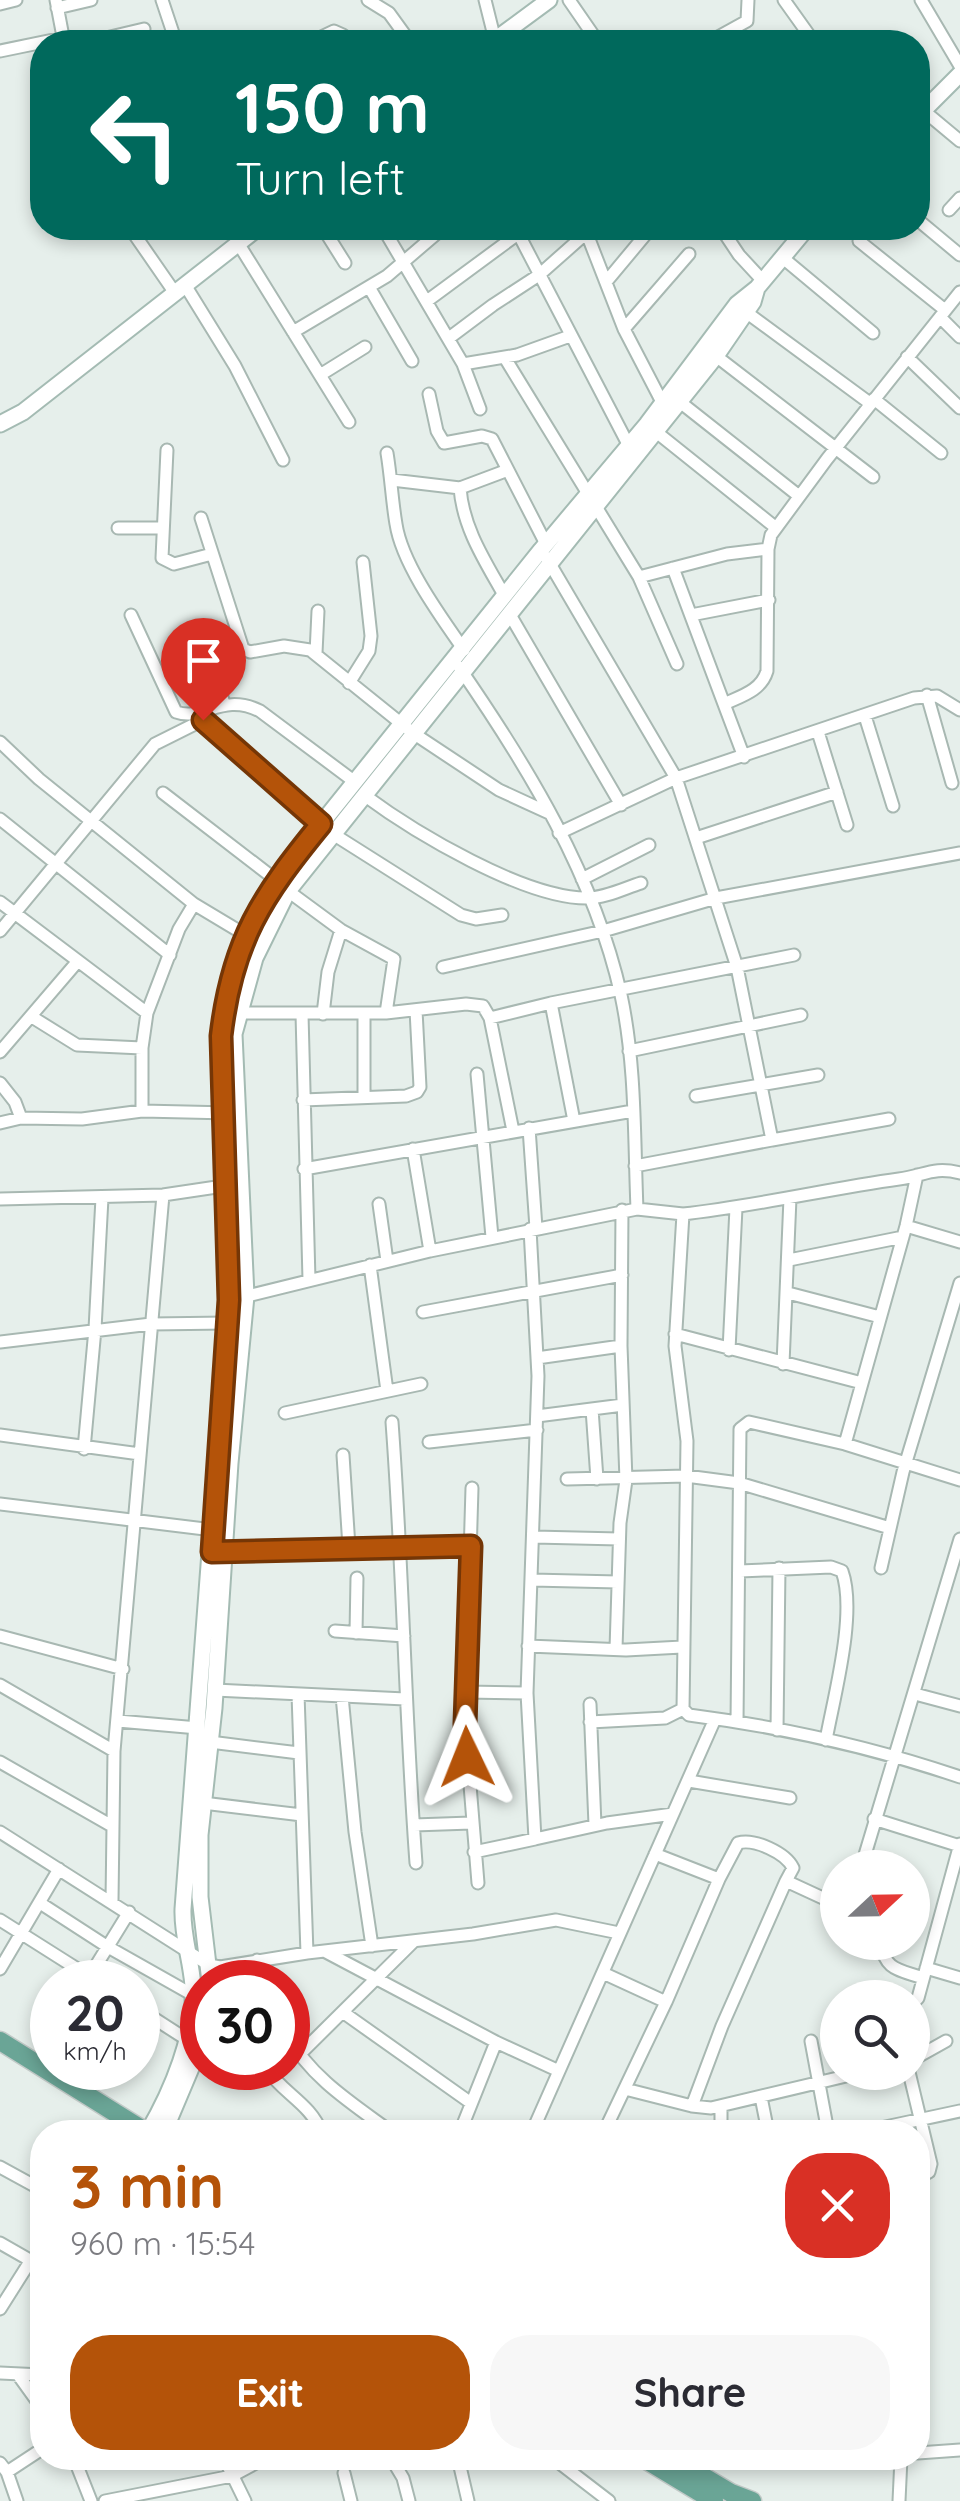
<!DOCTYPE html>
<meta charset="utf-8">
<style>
:root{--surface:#fff;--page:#f7f7f7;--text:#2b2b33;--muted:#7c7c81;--accent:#b45309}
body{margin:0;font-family:Quicksand,sans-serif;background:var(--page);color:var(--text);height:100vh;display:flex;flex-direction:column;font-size:38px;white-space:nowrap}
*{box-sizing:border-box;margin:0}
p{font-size:32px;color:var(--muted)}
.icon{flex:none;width:55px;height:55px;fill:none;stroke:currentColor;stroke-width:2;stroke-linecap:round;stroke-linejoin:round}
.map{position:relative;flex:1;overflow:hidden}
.side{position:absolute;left:30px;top:2120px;width:900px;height:350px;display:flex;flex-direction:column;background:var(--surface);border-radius:40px;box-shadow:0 5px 15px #0003}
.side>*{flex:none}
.banner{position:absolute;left:30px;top:30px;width:900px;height:210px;border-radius:40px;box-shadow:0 5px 15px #0003;background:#00695c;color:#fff;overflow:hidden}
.needle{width:65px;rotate:68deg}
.fabs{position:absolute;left:820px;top:1850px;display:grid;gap:20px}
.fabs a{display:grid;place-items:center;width:110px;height:110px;border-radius:50%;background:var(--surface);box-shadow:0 5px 15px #0003;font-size:50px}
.speed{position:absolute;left:30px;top:1960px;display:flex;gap:20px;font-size:50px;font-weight:700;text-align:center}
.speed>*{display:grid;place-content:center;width:130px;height:130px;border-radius:50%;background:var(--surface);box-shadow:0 5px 15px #0003;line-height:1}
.speed small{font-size:25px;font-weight:400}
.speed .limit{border:15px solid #d22;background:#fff;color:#111}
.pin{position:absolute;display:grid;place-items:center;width:85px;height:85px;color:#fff;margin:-102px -42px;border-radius:50% 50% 50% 0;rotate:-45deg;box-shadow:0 0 10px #0007}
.pin .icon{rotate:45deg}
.me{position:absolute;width:110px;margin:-55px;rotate:358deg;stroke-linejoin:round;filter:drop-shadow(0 0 8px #0008)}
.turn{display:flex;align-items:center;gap:35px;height:210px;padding:0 40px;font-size:45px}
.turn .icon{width:130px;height:130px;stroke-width:2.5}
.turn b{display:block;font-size:70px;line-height:85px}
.round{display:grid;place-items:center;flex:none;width:105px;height:105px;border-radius:40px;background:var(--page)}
.headline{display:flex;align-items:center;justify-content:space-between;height:170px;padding:0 40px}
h1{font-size:60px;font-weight:700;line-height:75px;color:var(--accent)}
.cta{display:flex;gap:20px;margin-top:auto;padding:20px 40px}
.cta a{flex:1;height:115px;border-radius:40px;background:var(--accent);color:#fff;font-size:40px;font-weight:700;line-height:115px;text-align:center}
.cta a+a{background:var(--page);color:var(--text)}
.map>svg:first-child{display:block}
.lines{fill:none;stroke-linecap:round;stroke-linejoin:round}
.street-casing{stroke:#a8b8b2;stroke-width:15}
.secondary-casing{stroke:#a4bbb3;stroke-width:19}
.primary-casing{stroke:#c2cac8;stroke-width:21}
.street{stroke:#fff;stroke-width:11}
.secondary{stroke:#fff;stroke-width:15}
.primary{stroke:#6aa596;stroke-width:18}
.route-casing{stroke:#753606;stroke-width:25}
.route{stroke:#b45309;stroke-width:18}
</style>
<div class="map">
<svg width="960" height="2501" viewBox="0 0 960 2501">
<rect width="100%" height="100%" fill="#e6efeb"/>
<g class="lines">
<!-- street casing -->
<g class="street-casing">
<path id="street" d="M56,0L64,42
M162,0L176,42
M368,0L389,13L410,42
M485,0L495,40
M569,0L598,42
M784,0L814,42
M921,0L960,66
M0,4L16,0
M57,8L91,0
M89,42L144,29
M311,42L334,31L343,35L347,42
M709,42L747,21L748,0
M0,51L63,38
M924,111L960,141
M949,210L960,198
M918,220L960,255
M130,228L175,293
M323,228L345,263
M383,228L463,364L480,409
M721,228L739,255L763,281
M518,233L629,446
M587,234L624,329L663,404
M859,241L945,310
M238,243L349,422
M783,258L873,333
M606,282L651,228
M185,285L235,366L283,460
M369,287L412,361
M427,301L526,228
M746,312L871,404
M940,317L960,337
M624,329L689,254
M293,332L387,276L443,228
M449,338L493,305L539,275L592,228
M716,356L873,477
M907,357L960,408
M505,358L639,577L677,664
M463,364L517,355L570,336
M320,375L365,347
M429,394L437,431L444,443L482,436L492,439L546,544
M874,399L941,453
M680,402L799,496
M650,427L775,527
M167,450L162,558L174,564L212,554
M387,453C391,477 392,501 396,524C402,564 441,617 464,650
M392,480L460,488L508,470
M460,488C463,528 485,561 504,595
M201,518L243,649L250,652L284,646L310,650L413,733L499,790L549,813
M118,528H162
M546,557L676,778L737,967L772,1140L635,1166
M673,568L724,704
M639,577L727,554L768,549
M509,613L621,805
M131,615L176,712C203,722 222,692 260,711L355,782
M691,615L769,600
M203,629L224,704
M316,653L318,611
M349,683L369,651L371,636L363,562
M927,695L952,783
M197,712L212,729L333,834L461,915L476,919L502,915
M865,716L893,806
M818,732L847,825
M0,742L39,779L194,904L244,934
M744,757L724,704C741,696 761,691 767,671L768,549L771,535L827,459L960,292
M163,793L276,880
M364,795C414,832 525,899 588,898C605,898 625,888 641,883
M0,819L170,955
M559,833L676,778L914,698L937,696L960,710
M696,838L837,792
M582,879L649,845
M288,891L341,930L394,959L386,1013
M0,902L147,1013
M0,931L155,744L203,720
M443,967L603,931L716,898L960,853
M551,1003L574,1121
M233,1013H386L466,1004L483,1006L490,1018L551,1003L794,955
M302,1014L309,1280
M323,1014L328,972L341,930
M32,1017L77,1045L142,1048
M490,1018L513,1131
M629,1051L801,1015
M0,1052L78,961
M477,1074L492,1237
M0,1083L15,1102L21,1118
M696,1096L818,1075
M364,1097V1013
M303,1100L406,1096L417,1092L420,1087L416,1010
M142,1111V1048L147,1013L179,929L194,904
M0,1123L21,1118L82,1119L142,1111L230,1113
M529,1128L536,1228
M772,1140L889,1119
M413,1149L430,1251
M304,1169L633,1111
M0,1199L163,1195L230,1185
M379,1204L387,1261
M637,1209L683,1214L675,1346L687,1441L683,1709L689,1715C781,1727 872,1747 960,1777
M683,1214C756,1206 827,1189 899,1179C924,1176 933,1166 960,1173
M906,1226L960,1242
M530,1229L538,1376L527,1693L535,1839L607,1823L673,1814
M789,1260L903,1237
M370,1265L387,1391
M788,1293L880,1317
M239,1298L430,1251L637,1209C634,1138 636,1065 621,995C594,875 528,767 459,667
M423,1312L622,1275
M675,1334L862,1383
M0,1342L151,1324L227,1323
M729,1350L736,1208
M537,1358L621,1346
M783,1364L790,1198
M592,1409L597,1479
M285,1413L421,1384
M537,1416L623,1405
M392,1422C403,1569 405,1716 416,1863
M0,1435L140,1454
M429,1442L537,1430
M845,1444L906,1226L917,1175
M84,1449L95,1329L102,1198
M343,1455L349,1547
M567,1479L686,1476L739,1483L890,1528
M472,1488L465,1724L478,1883
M0,1504L213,1530
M534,1537L619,1539
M221,1551L471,1546
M881,1568L903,1472L960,1283
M740,1571L831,1567L842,1571C857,1613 834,1696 826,1740
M532,1580L618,1582
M335,1631L404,1636
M356,1633L357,1578
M0,1636L123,1669
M528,1646L626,1650L682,1647
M616,1649L620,1523L626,1480L621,1346L622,1210
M0,1685L114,1751
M215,1690L405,1699
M466,1692L527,1693
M298,1694L307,1953
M915,1694L960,1706
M342,1696L355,1832L372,1946
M590,1704L595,1825
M118,1721L198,1728
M590,1722L665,1718L683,1709
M737,1722L740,1429L749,1422L845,1444L960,1480
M777,1730L779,1568
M210,1742L299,1753
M0,1762L112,1826
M689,1781L790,1798
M203,1803L302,1815
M874,1819L960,1846
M414,1825L471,1823
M0,1832L209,1965L220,1967L307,1953L473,1934L556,1920L619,1933
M474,1852L535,1839
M655,1854L719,1879
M861,1868L960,1539
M112,1901L114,1751L163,1195
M40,1903L108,1947L193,1995
M0,1920L98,1982
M880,1942C886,1971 897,1969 923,1978
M326,1952L496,2042L559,2071
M257,1960L266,1982
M926,1968L960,1978
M0,1969L59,1869
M603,1973L666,2002
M89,1977L129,1912
M912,2004L918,1998L960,1844
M138,2008L186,2039
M344,2013L471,2103
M288,2036C311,2078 353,2104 391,2132
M811,2041L828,2132
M298,2056L414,1941
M912,2060L946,2041
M266,2068C282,2093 311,2104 321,2132
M909,2072L931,2164L929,2172L918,2178
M625,2089L692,2106L711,2108L863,2072
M761,2097L768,2132
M692,2106L722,2026L786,1881
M721,2107V2132
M460,2132L496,2042
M532,2132L715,1719
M604,2132L666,2002L719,1879L738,1843C754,1838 786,1853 793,1868L786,1881L838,1905
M862,2132L960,2111
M0,2167L42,2190
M0,2243L42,2267
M0,2309L31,2260
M0,2373L42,2375
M19,2376L42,2408
M918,2453L960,2450
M74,2458L91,2501
M224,2458L245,2501
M391,2458L403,2478L409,2501
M458,2458L468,2501
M553,2458L609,2501
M0,2463L7,2472L17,2501
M7,2472L42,2449
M344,2473L351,2501
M105,2501L232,2476L265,2458
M899,2501L901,2458"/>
</g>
<!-- secondary casing -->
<g class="secondary-casing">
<path id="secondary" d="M492,42L549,0
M918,116L960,74
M0,424L23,412L258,228
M210,1982L200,1897V1835L214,1708L230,1463L246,1296L234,1034L255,958L288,891L716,356L753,302L757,288
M148,2132C172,2091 196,2034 193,1986C191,1959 182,1936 183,1909L229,1301L221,1036L224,1007L244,934L276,880L541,550L647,424L737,304L757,288L807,228
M164,2132L202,2042"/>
</g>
<!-- primary casing -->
<g class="primary-casing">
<path id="primary" d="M0,2041L146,2132
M643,2458L714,2501
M672,2458L731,2493L752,2501"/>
</g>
<!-- street -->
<use href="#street" class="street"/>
<!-- secondary -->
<use href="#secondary" class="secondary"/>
<!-- primary -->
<use href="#primary" class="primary"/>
</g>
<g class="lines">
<!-- route casing -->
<g class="route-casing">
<path id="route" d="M203,720L321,824C262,896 232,941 221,1036L229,1300L212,1552L471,1546L465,1724L467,1757"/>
</g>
<!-- route -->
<use href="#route" class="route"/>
</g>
</svg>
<div class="fabs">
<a><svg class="needle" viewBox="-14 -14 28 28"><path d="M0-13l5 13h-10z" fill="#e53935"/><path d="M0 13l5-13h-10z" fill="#7c7c81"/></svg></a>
<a><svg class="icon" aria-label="search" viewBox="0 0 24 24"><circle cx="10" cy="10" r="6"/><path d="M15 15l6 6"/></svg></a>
</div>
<div class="speed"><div>20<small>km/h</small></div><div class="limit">30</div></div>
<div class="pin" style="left:203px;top:720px;background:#d93025"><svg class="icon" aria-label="arrive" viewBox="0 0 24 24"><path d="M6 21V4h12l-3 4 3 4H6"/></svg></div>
<svg class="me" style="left:467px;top:1757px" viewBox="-20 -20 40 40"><path d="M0-17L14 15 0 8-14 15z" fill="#b45309" stroke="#fff" stroke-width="4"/></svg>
<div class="banner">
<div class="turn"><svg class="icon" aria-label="left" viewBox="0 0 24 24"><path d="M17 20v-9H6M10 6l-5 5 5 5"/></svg><div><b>150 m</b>Turn left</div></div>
</div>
<section class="side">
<div class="headline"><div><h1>3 min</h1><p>960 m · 15:54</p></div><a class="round" style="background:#d93025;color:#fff"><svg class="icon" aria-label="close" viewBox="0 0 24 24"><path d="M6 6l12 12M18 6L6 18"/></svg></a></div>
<div class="cta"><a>Exit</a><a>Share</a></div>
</section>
</div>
